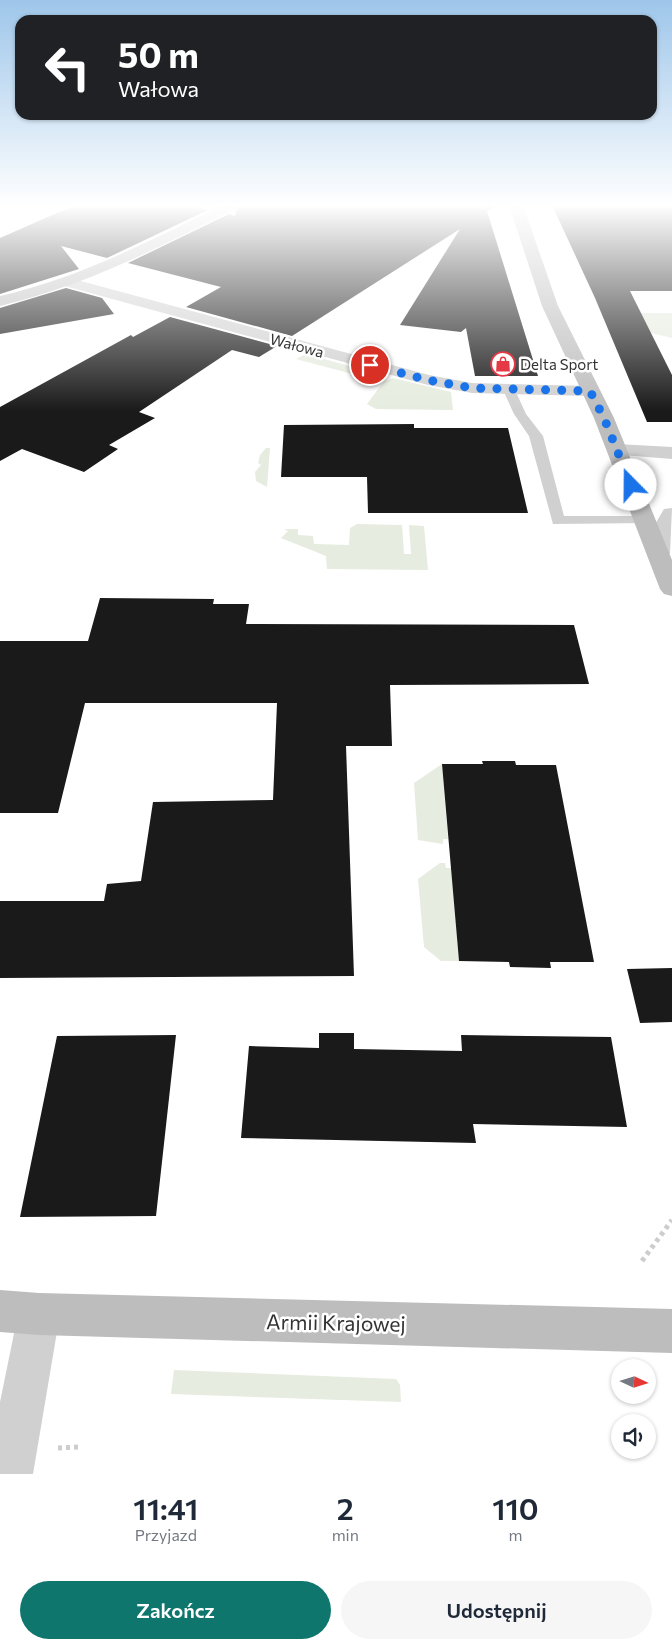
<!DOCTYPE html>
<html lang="pl">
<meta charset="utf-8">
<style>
:root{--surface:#fff;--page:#f6f6f7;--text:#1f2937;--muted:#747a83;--accent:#0f766e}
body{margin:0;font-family:Commissioner,sans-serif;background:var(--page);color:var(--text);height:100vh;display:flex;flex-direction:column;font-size:19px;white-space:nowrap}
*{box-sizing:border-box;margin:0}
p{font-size:16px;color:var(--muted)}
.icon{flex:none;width:28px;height:28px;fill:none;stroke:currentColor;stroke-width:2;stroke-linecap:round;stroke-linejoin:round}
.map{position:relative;height:1474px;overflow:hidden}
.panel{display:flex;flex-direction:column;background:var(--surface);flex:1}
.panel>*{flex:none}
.guide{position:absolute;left:15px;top:15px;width:642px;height:105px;border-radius:15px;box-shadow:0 1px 4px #0004;background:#202124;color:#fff;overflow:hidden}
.needle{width:32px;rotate:94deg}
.buttons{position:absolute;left:611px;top:1359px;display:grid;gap:10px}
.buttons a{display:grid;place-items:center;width:45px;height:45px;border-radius:50%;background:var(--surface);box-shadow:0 1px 4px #0004;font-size:25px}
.pin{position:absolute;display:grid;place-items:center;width:42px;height:42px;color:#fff;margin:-21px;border:2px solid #fff;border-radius:50%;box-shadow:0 1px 5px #0007}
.me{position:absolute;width:55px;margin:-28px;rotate:338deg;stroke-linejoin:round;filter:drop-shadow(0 0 4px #0008)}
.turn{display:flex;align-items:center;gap:18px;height:105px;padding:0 20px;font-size:22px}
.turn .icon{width:65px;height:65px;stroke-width:2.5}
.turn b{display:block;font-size:35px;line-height:42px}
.eta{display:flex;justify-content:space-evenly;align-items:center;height:85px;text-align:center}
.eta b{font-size:30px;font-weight:600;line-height:35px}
.cta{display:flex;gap:10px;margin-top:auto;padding:10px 20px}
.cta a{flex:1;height:58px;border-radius:30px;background:var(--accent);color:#fff;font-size:20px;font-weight:600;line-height:58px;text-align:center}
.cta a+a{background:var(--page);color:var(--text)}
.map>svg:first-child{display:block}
.green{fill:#e6ecdf}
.building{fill:#1a1a1a}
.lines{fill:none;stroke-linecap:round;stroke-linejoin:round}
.path{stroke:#cdcdcd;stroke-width:5;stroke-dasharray:4 4;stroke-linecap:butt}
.lane{fill:#d0d0d0;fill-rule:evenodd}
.street{fill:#d0d0d0;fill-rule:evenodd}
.secondary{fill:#bdbdbd;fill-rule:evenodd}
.route{stroke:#1a73e8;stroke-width:9;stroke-dasharray:0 16.2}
.labels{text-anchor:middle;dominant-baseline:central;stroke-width:5;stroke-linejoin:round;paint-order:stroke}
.far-street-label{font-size:15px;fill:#333;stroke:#fff}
.far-poi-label{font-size:15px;fill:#333;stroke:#fff;text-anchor:start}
.near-street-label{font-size:21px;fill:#333;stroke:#fff}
</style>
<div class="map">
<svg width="672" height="1474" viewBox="0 0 672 1474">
<rect width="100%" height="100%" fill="#fff"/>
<!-- green -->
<path class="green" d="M601,313H672V338L605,322Z
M306,354L364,370L356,375L296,359Z
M393,378L451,392L453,410L376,409L367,404L384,381Z
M266,448H270L267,487L256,481L255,472L261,465L258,463L260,455Z
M357,524L402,525L404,554H411L409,525L424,526L428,570L327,569L326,556L281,538L288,531L284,529H298V535L313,536L314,544L349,545L350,528Z
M442,764L448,839H443V844L418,840L414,783Z
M440,863H445L446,868H451L459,961H441L424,947L418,879Z
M174,1370L396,1379L400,1385L401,1402L171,1394Z"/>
<!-- building -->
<path class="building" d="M75,205H187L208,210L107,258L61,246L79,269L0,294V238Z
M241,205H497L487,211L538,376H475L466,328L461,332L400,325L460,229L292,336L186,307L221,287L128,263L229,214L235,216L236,211Z
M552,205H672V291H630L672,375V422H647L595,298Z
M66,288L102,298L114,314L0,334V308Z
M170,317L277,346L259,357L232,350L139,412L155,418L109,445L118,449L84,472L22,449L0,461V407L131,335L133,337Z
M414,424V428H508L528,513H368L367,477H281L284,425Z
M100,598L214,599L213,604H249L246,624L574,625L589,684L390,685L392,746H346L354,976L0,978V901H104L107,884L141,881L153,802L273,800L277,703H85L58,813H0V641H88Z
M482,761H515L516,765H556L594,962H550L551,968L510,967L509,962L459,961L442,764H483Z
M672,968V1022L640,1023L627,969Z
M319,1033H354V1049L462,1051L461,1035L611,1037L627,1127L473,1124L476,1143L241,1138L249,1046L319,1048Z
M176,1035L156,1216L20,1217L57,1036Z"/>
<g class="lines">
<!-- path -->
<path class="path" d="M642,1261L672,1220
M58,1448L78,1447"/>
<!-- lane -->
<path class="lane" d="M509,386L515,390L526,414L543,436L564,516H645L650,517L652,520L650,523L553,524L529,436L514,414L503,390Z"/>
<!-- street -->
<path class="street" d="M66,277L429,375L472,383L590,386L596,387L599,391L596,395L590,396L472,393L428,385L61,285L58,282L61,279Z
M617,444L672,447V459L610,454L607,450L610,446Z
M672,508L670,553L667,558L659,560L651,558L648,553L654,526L664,509Z
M39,1293L54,1299L60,1314L33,1474H0V1402L18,1314L24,1299Z"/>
<!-- secondary -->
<path class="secondary" d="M222,205H239L237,208C158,248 87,285 0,306V296C79,278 150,241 222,205Z
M509,205H523L558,306L614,418L672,560V596L664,594L660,589L594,418L542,306Z
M0,1290L39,1293L672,1309V1353L39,1335L0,1332Z"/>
</g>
<!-- sky -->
<linearGradient id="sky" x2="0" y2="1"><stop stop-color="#9ec6ea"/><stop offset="0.5" stop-color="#fff"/><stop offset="1" stop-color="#fff" stop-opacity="0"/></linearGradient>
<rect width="672" height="411" fill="url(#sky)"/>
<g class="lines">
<!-- route -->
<path class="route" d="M370,365L428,380L472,388L590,391L604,418L631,485"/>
</g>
<!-- icons -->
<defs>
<g id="shop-ring" transform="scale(1.25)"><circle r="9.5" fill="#fff" stroke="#e63946" stroke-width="1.5"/><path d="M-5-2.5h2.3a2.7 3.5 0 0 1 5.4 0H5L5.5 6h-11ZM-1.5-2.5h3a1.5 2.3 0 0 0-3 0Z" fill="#e63946"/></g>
</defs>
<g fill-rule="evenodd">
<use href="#shop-ring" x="503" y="364"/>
</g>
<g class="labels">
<!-- far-street labels -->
<g class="far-street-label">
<text transform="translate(297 345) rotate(15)">Wałowa</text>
</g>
<!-- far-poi labels -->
<g class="far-poi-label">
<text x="520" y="364">Delta Sport</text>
</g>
<!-- near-street labels -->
<g class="near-street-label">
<text transform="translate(336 1322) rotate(1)">Armii Krajowej</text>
</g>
</g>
</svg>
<div class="buttons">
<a><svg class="needle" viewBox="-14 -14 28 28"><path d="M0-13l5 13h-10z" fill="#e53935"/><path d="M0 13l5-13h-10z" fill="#747a83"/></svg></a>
<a><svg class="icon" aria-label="sound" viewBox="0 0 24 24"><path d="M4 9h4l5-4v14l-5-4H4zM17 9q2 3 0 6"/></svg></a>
</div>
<div class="pin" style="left:370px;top:365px;background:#d93025"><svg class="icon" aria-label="arrive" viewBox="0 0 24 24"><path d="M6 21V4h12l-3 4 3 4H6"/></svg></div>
<svg class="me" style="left:631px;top:485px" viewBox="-20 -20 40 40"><circle r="19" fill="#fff"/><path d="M0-13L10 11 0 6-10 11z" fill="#1a73e8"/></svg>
<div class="guide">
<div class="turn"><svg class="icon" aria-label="left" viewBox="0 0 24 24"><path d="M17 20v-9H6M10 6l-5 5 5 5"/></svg><div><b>50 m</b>Wałowa</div></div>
</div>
</div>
<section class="panel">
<div class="eta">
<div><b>11:41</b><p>Przyjazd</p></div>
<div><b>2</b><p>min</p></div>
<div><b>110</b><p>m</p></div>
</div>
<div class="cta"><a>Zakończ</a><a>Udostępnij</a></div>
</section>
